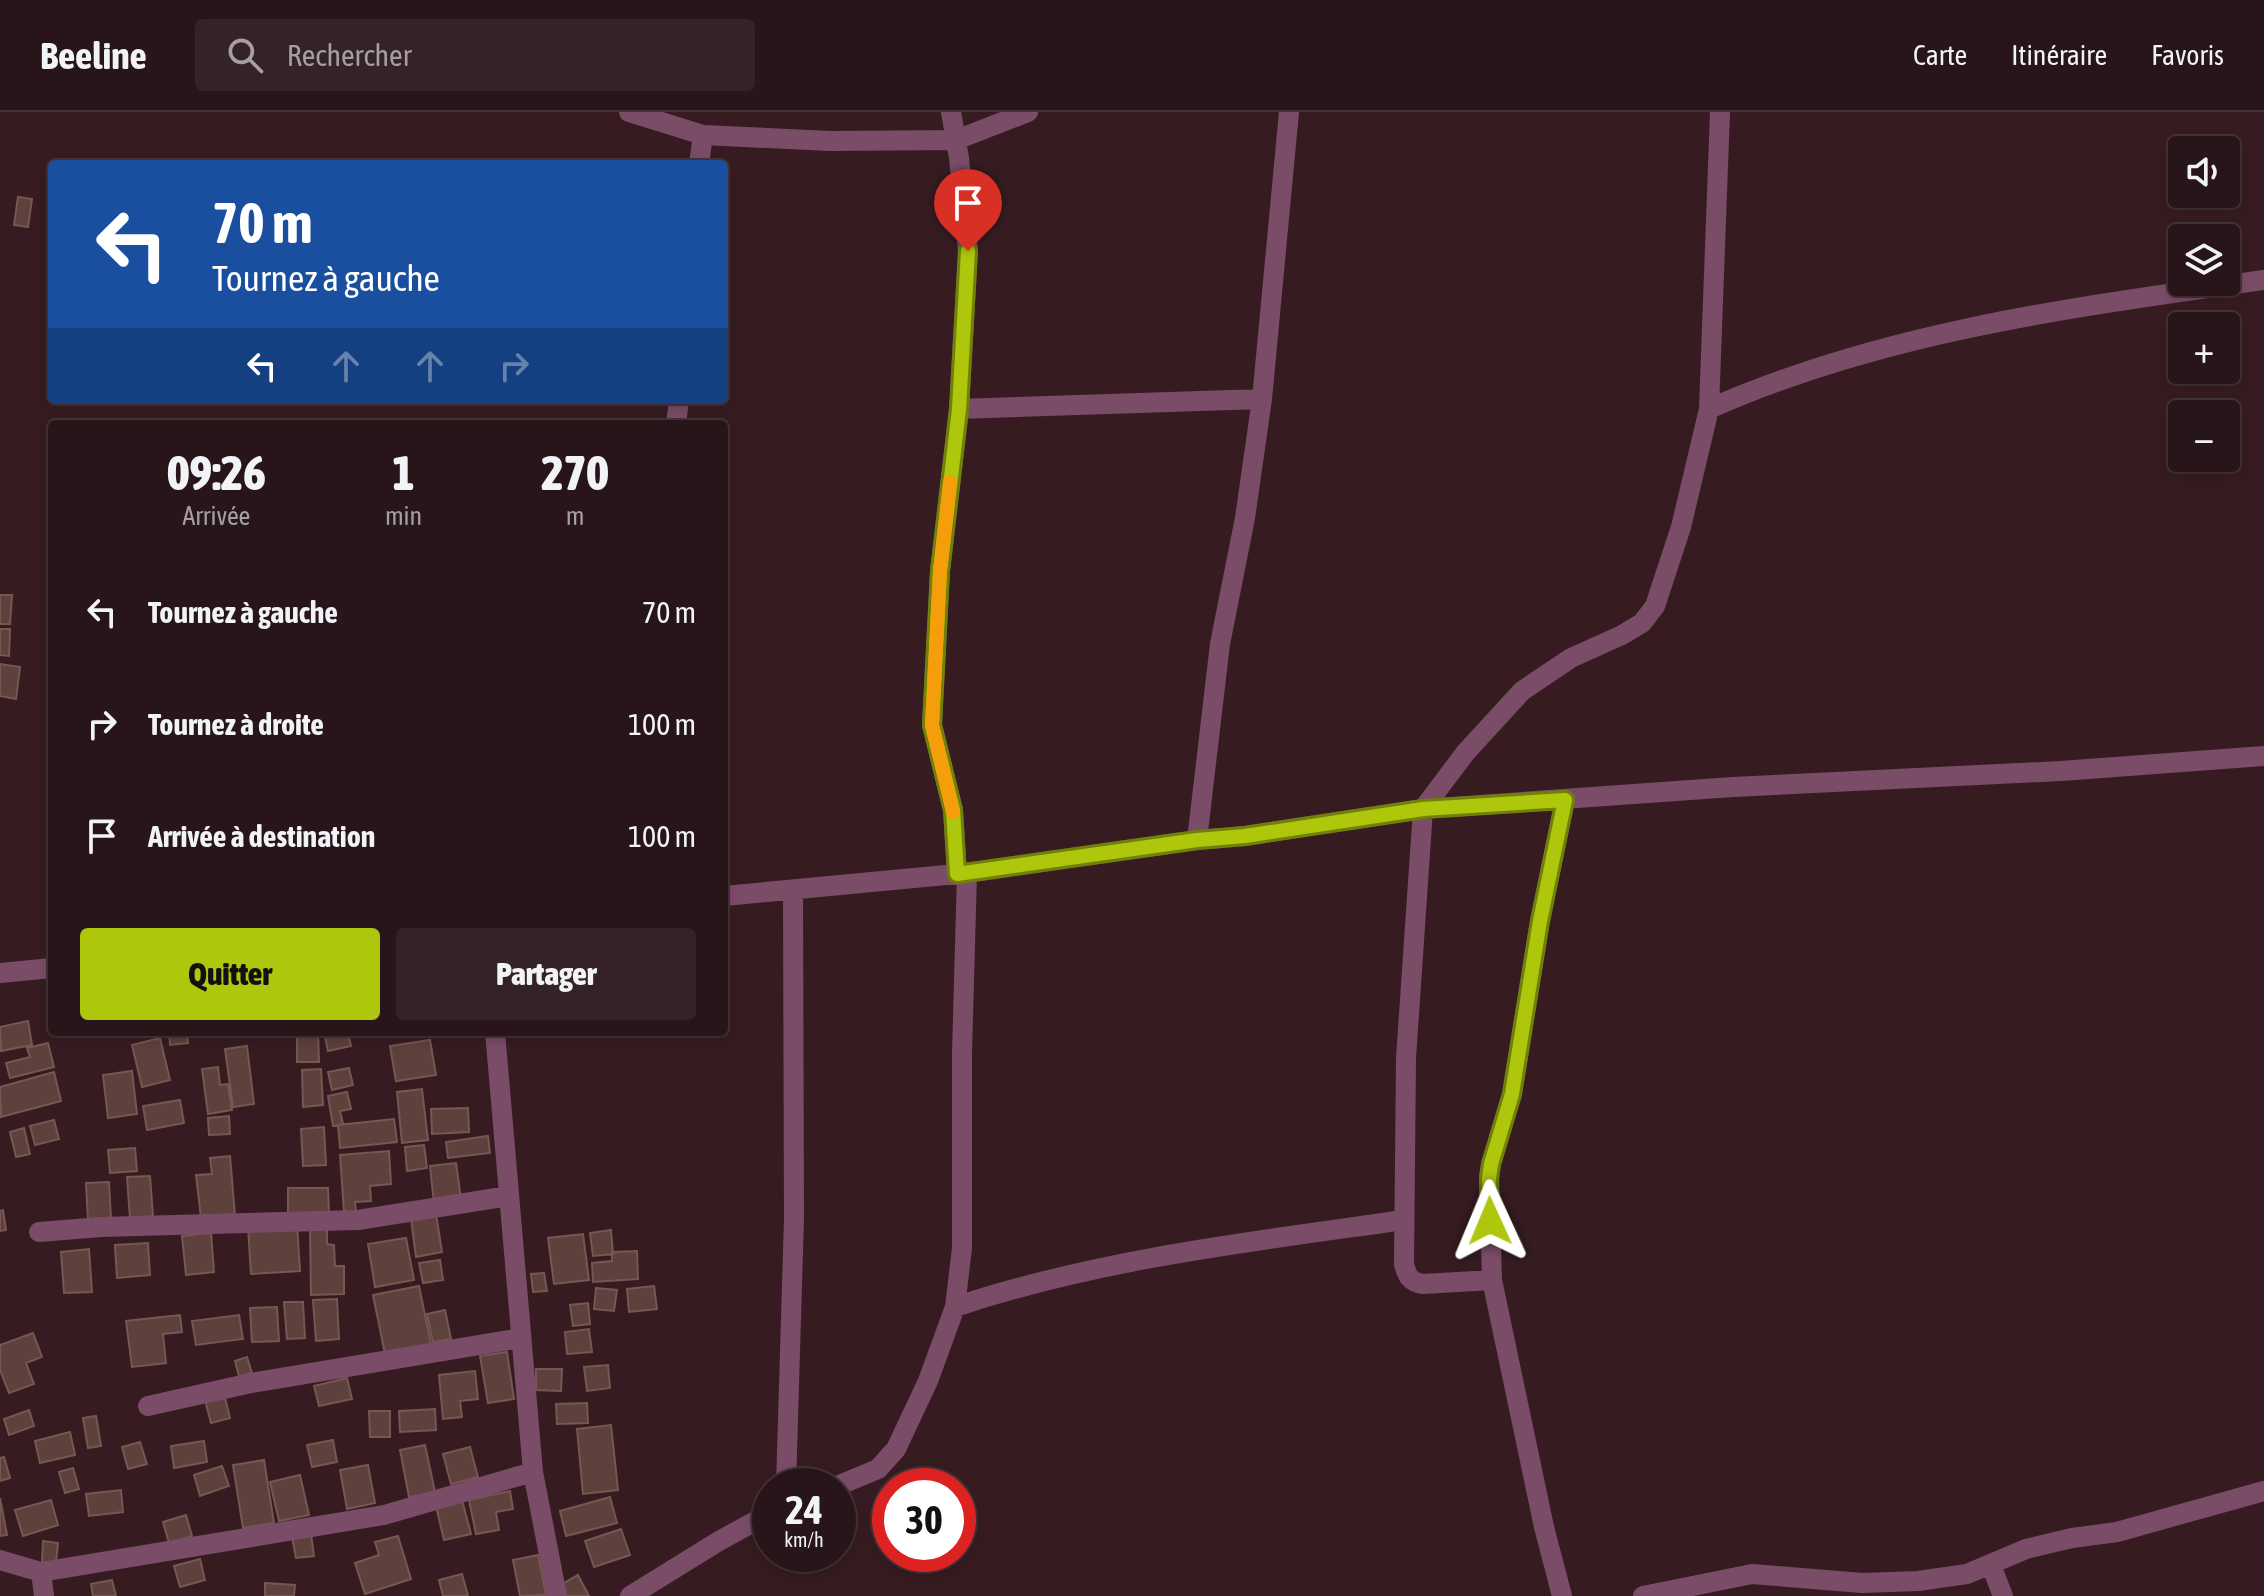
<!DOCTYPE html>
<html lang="fr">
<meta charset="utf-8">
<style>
:root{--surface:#281519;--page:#342226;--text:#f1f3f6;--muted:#a59fa2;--line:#443438;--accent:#aec60c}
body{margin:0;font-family:"Asap Condensed",sans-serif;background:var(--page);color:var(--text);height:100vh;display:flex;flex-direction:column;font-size:30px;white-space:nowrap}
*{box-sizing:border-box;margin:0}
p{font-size:26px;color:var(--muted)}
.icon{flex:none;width:44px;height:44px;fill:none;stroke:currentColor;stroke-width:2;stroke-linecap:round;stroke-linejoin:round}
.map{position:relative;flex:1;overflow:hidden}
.details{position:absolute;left:48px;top:308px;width:680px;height:616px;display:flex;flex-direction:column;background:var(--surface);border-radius:8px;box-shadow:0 4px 12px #0003,0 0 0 2px var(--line)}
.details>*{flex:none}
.guide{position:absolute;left:48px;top:48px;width:680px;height:244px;border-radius:8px;box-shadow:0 4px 12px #0003,0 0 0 2px var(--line);background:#1a4fa0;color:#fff;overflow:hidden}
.controls{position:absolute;left:2168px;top:24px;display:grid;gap:16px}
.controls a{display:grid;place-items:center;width:72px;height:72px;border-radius:8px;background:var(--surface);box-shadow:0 4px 12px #0003,0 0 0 2px var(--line);font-size:40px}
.speed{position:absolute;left:752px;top:1356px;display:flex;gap:16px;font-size:40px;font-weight:700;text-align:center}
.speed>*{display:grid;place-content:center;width:104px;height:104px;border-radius:50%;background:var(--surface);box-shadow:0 4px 12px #0003,0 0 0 2px var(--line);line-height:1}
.speed small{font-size:20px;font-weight:400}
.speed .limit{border:12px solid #d22;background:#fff;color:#111}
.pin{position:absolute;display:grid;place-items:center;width:68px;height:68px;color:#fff;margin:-82px -34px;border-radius:50% 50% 50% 0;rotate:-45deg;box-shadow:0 0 8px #0007}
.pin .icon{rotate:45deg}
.me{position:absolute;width:88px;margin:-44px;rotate:359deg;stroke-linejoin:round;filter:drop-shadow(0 0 6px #0008)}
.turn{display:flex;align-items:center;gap:28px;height:168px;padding:0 32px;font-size:36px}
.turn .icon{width:104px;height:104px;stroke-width:2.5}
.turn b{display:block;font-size:56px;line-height:68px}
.lanes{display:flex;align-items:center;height:76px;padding:0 32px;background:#0003;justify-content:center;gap:40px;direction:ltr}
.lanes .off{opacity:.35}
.eta{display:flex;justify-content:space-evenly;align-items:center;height:136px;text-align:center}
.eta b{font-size:48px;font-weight:800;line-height:56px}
.button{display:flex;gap:16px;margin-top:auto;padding:16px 32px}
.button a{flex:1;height:92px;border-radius:8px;background:var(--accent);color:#111;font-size:32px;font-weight:800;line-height:92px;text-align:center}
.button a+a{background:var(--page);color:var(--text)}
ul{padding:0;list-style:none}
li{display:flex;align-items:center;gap:24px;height:112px;padding:0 32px}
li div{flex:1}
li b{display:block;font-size:30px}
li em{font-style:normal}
header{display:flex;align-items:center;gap:48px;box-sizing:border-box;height:112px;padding:0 40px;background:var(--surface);border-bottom:2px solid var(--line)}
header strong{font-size:38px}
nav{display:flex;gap:44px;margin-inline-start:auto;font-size:28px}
.search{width:560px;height:72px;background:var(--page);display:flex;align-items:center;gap:20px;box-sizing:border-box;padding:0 28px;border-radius:8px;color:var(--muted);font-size:30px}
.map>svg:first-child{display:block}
.building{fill:#5e403c;stroke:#765752;stroke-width:2}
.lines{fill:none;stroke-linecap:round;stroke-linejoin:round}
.minor{stroke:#7b4c68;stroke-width:20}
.route-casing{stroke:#718108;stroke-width:20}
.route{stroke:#aec60c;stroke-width:14}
.slow{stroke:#f59e0b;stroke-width:14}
</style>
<header>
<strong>Beeline</strong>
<div class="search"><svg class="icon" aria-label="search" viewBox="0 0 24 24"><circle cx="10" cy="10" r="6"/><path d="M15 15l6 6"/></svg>Rechercher</div>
<nav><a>Carte</a><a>Itinéraire</a><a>Favoris</a></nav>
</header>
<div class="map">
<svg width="2264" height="1484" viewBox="0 0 2264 1484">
<rect width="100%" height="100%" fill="#361c21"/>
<!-- building -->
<path class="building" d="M18,85L32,87L28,115L14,113Z
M0,483H12L10,512H0Z
M0,517H10L9,544L0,543Z
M0,552L20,555L16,587L0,584Z
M28,909L32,933L1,939L0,915Z
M169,920H187L188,931L170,933Z
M297,920H318L319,950H297Z
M324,920H348L351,934L328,939Z
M160,926L170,968L142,975L132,933Z
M430,928L436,963L396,969L390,934Z
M48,931L54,955L10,966L6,951L30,945L27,936Z
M247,934L254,992L233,995L225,937Z
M218,955L220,973L228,972L232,998L208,1002L202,957Z
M349,956L353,973L332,978L328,960Z
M321,957L323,993L303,995L302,958Z
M132,959L137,1002L108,1006L103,963Z
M54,960L61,989L1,1005L0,975Z
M422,977L428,1028L402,1031L397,980Z
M347,980L351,997L340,999L343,1012L333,1014L328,984Z
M180,988L184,1011L147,1018L143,994Z
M468,996L469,1020L432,1022L431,997Z
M229,1004L230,1022L209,1023L208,1006Z
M394,1007L397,1030L340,1036L338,1013Z
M54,1008L59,1027L35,1033L30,1014Z
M324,1015L326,1053L303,1054L301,1017Z
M24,1016L30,1042L16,1045L10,1020Z
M488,1024L490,1041L448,1046L446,1030Z
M424,1033L427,1056L407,1059L405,1035Z
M135,1036L137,1059L110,1061L108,1038Z
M389,1039L391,1072L370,1074L371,1089L355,1090L356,1100H344L340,1043Z
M230,1044L235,1103L201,1106L196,1063L212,1062L210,1046Z
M456,1051L461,1087L434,1091L430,1054Z
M150,1064L153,1104L130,1106L127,1065Z
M109,1070L111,1107L88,1109L86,1071Z
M288,1076H328L329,1101H288Z
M3,1098L6,1118L0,1119V1099Z
M436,1102L442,1140L416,1145L411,1107Z
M297,1112L300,1159L251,1162L248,1115Z
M310,1114H327V1132L334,1133L335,1154H344V1182L311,1183Z
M611,1118L613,1142L593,1144L590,1121Z
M211,1121L214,1160L186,1163L182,1124Z
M583,1122L589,1168L554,1172L548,1126Z
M406,1126L414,1168L375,1175L368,1132Z
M148,1131L150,1163L117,1166L115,1133Z
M89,1137L92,1180L64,1181L61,1140Z
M637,1139L638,1167L593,1170L592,1151L612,1149V1140Z
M440,1148L443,1168L423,1171L419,1151Z
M544,1161L547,1179L533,1180L531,1162Z
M419,1174L431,1232L385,1242L373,1183Z
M654,1174L657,1197L629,1200L627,1177Z
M596,1176L617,1178L614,1199L594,1197Z
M337,1187L339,1227L316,1229L313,1188Z
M284,1190H303L305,1226L287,1227Z
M588,1191L590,1212L573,1214L570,1193Z
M277,1195L279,1229L252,1230L250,1196Z
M445,1198L451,1227L433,1230L427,1202Z
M180,1203L182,1220L163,1222L166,1251L132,1255L126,1209Z
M239,1203L243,1227L196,1233L192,1209Z
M589,1217L592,1240L567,1242L565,1220Z
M33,1221L42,1245L26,1251L34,1272L9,1281L0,1258V1233Z
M507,1240L514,1287L488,1291L480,1244Z
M247,1245L252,1261L239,1264L235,1249Z
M608,1253L610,1276L587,1279L584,1255Z
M536,1257H562L561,1279L536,1278Z
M475,1259L478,1287L460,1289L462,1305L443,1307L439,1263Z
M347,1266L352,1287L319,1294L314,1274Z
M224,1282L230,1306L211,1311L205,1288Z
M587,1291L588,1311L557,1312L556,1292Z
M435,1297L436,1318L400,1320L399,1299Z
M29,1298L34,1314L9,1323L4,1307Z
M369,1299H390V1325H370Z
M96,1304L101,1334L88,1336L83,1306Z
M611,1313L618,1378L583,1382L577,1317Z
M70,1320L75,1343L40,1351L35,1329Z
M333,1328L337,1350L312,1355L307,1333Z
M204,1329L207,1350L174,1356L171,1334Z
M140,1330L147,1352L128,1357L122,1335Z
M425,1333L435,1380L409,1385L400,1338Z
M470,1335L478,1365L451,1372L443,1342Z
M4,1345L10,1366L0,1369V1346Z
M264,1348L274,1411L243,1416L233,1353Z
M368,1353L375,1391L347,1397L340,1358Z
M222,1354L229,1374L200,1384L194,1363Z
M73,1356L79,1377L65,1381L59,1360Z
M300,1363L309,1403L279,1409L270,1370Z
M121,1378L123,1400L89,1404L86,1382Z
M510,1379L513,1397L496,1400L499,1418L476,1422L469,1388Z
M610,1385L617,1411L566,1424L560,1399Z
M0,1386L7,1423L0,1424Z
M51,1388L58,1413L23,1424L15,1398Z
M462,1388L471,1422L444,1428L436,1394Z
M186,1403L192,1424L169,1431L163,1410Z
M621,1417L630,1443L594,1455L585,1429Z
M311,1422L314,1444L296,1446L292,1425Z
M398,1424L411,1467L365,1482L355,1451L379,1443L375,1430Z
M43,1429L58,1431L56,1451L42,1450Z
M538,1443L546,1483L520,1484L513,1448Z
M200,1447L205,1468L180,1475L174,1454Z
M462,1462L468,1484H443L439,1468Z
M578,1463L589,1484H564L559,1474Z
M112,1468L116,1484H93L91,1472Z
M265,1471L295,1473L294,1484H265Z"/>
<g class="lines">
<!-- minor -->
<path class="minor" d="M629,0L703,23L830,29L956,28L1028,0
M951,0L959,46L968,139L959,297L940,459L932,613L953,698L957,762
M699,52L703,23
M959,297L1262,287
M1709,297C1885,219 2075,195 2264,168
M676,312L679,288
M1197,728L1220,532L1245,406L1262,287L1289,0
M724,784L967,761L1197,728L1245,724L1423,697L1733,675L2061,659L2264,644
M0,861L52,856
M495,920L533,1360L557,1484
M39,1120L101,1115L358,1108L509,1084
M1492,1168L1423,1172C1410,1170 1407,1164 1404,1152L1406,946L1423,697L1466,640L1522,579L1571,546L1622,523L1642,511L1655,494L1681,415L1709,297L1720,0
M955,1195C1098,1147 1255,1129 1404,1108
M148,1294L251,1271L521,1226
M786,1374L794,1106L793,778
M837,1374L878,1357L896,1337L928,1269L955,1195L962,1136V941L967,761
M0,1448L41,1460L44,1484
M1991,1453L2003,1484
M41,1460L384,1403L533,1360
M630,1484L719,1429L770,1401
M1562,1484L1544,1415L1492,1168L1489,1066L1491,1052L1512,982L1540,809L1565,688
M1643,1484L1752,1462L1862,1471L1918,1469L1967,1462L2026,1437L2072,1426L2117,1420L2264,1379"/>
</g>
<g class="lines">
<!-- route casing -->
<g class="route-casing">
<path id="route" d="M968,139L959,297L940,459L932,613L953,698L957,762L1197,728L1245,724L1423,697L1565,688L1540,809L1512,982L1491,1052L1489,1066L1490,1109"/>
</g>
<!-- route -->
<use href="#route" class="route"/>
<!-- slow -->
<path class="slow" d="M950,370L940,459L932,613L953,700"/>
</g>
</svg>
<div class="controls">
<a><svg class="icon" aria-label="sound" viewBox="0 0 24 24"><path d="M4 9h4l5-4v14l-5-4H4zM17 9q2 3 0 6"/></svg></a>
<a><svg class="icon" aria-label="layers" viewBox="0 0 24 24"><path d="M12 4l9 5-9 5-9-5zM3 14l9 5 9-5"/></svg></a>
<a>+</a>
<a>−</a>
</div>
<div class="speed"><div>24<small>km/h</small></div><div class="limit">30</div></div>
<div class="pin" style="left:968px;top:139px;background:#d93025"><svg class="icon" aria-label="arrive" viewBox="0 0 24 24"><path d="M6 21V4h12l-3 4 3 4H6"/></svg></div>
<svg class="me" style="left:1490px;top:1109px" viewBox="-20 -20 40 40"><path d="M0-17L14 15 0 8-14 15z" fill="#aec60c" stroke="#fff" stroke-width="4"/></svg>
<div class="guide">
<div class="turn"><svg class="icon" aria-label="left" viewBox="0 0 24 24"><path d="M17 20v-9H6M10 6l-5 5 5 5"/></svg><div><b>70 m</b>Tournez à gauche</div></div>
<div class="lanes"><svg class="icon" aria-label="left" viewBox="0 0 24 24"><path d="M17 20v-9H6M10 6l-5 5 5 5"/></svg><svg class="icon off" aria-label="ahead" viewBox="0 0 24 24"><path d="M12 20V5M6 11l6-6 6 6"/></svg><svg class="icon off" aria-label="ahead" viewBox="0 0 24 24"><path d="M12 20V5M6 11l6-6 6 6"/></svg><svg class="icon off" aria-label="right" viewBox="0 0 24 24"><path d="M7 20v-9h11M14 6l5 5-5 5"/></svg></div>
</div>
<section class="details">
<div class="eta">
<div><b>09:26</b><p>Arrivée</p></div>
<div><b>1</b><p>min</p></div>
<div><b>270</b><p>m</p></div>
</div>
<ul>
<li><svg class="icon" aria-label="left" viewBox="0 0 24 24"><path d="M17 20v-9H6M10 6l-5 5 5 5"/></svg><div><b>Tournez à gauche</b></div><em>70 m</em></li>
<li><svg class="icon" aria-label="right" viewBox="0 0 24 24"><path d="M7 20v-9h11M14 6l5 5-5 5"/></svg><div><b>Tournez à droite</b></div><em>100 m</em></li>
<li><svg class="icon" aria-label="arrive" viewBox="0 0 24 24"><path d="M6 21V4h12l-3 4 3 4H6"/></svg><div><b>Arrivée à destination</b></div><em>100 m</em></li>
</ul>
<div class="button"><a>Quitter</a><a>Partager</a></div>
</section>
</div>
